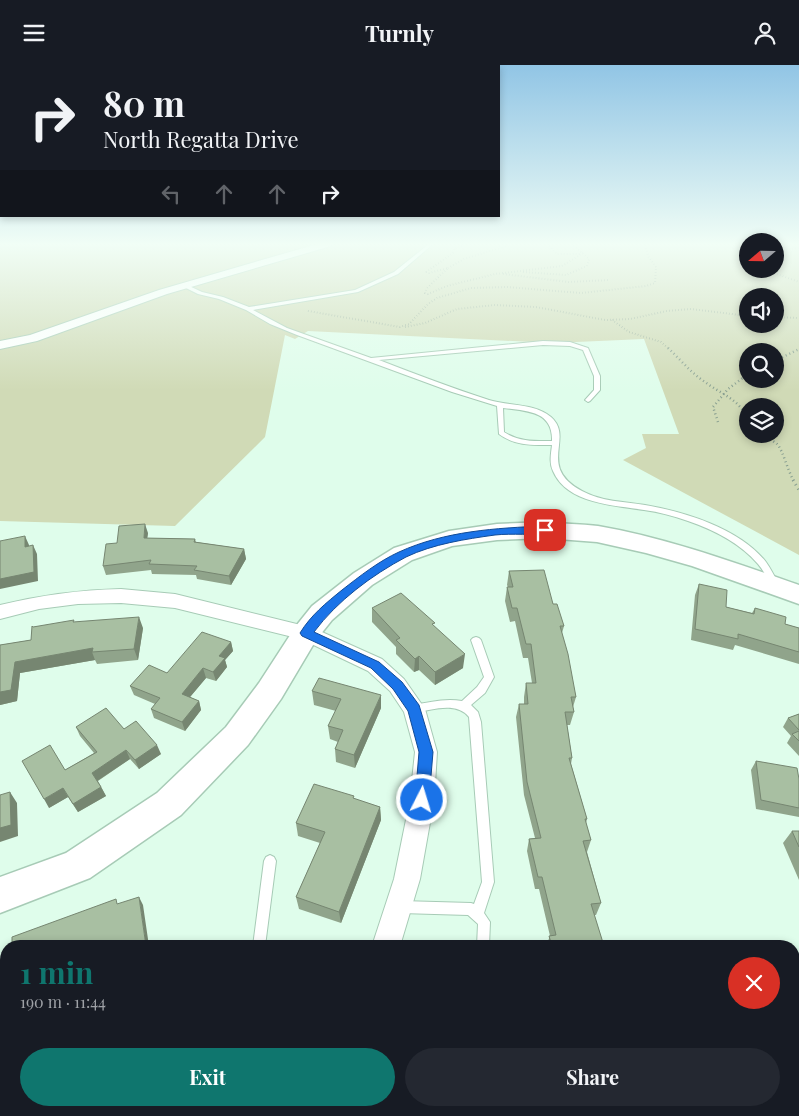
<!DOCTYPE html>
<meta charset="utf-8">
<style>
:root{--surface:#171b24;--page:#242831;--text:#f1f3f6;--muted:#9ea1a6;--accent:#0f766e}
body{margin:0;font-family:"Playfair Display",serif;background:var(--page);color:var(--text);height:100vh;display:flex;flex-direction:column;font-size:19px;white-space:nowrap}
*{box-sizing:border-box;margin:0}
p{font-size:16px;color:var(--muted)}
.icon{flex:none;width:28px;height:28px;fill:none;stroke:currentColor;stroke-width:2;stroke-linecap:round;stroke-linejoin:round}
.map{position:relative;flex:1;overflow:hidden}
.sheet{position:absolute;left:0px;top:875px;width:800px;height:176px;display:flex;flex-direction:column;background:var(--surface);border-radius:20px 20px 0 0;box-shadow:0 2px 8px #0003}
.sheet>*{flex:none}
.hud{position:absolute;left:0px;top:0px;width:500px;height:152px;box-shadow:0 2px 8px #0003;background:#171b24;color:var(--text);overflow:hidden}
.needle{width:32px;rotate:250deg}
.controls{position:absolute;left:739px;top:168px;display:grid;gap:10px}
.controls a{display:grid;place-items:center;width:45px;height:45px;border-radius:50%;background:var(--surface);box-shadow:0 2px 8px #0003;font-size:25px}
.pin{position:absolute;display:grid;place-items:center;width:42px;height:42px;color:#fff;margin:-21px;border-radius:10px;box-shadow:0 2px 8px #0006}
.me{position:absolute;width:55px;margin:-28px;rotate:5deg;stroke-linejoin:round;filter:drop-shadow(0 0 4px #0008)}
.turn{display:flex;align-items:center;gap:18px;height:105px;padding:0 20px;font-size:22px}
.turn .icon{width:65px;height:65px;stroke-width:2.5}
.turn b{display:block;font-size:35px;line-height:42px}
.lanes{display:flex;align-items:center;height:48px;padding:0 20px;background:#0003;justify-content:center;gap:25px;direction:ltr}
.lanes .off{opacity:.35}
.round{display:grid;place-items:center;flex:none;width:52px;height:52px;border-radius:26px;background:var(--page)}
.head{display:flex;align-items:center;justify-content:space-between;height:85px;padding:0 20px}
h1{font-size:30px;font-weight:700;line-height:38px;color:var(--accent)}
.action{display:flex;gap:10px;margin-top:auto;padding:10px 20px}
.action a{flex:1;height:58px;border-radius:30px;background:var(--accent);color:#fff;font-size:20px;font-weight:700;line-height:58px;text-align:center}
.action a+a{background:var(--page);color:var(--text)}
header{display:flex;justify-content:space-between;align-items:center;height:65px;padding:0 20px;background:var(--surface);font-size:22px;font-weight:700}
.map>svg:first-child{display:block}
.green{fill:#d0dab6;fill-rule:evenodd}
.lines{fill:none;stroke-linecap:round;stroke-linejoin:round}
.lane-casing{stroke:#a7cbb6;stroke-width:2}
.street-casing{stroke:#a7cbb6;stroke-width:2}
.secondary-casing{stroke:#a7cbb6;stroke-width:3}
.path-far2{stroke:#879e90;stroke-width:2;stroke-dasharray:0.5 2.5;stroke-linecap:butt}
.path-far1{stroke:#879e90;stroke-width:2.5;stroke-dasharray:1 3;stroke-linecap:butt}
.path{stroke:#879e90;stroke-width:3;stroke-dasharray:1 4;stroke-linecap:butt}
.lane{fill:#fff;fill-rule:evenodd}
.street{fill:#fff;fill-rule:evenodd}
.secondary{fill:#fff;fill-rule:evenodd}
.wall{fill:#90a48b}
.shaded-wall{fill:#768671}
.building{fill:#a8bfa2;stroke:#768671}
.route{fill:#1a73e8;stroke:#114b97}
</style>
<header><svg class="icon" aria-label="menu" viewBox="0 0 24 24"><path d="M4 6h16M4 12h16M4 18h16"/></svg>Turnly<svg class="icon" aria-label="person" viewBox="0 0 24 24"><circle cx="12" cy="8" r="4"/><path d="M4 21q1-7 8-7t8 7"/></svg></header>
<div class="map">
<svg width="799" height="1051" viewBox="0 0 799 1051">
<rect width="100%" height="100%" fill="#dffdeb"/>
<!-- green -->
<path class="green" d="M0,179H747L748,204H775V179H799V490L623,395L646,383L642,369H679L644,274L553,278L308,266L295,274L285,270L265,372L175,461L0,456ZM748,231H775V259H748ZM748,286H775V314H748ZM748,341H775V369H748Z"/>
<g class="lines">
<!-- lane casing -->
<g class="lane-casing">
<path id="lane" d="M429,179H433L398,209L358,227L253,245L287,263L371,293L543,276L570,277L588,283L600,311V325L590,336L588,337L585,335L594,325V311L583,285L570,281L543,280L379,295C415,309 452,323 489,335C508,341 535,338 551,352C575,373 536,401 582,426C602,437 623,436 645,440C685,447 739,463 766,497C771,504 775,512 779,520L778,522H772C768,515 764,506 758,499C740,478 714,465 688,456C674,451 659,447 644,445C614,440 567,439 553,406C549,398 551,389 552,380C533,380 515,381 499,369L497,341L452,327L297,270L270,259L246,245L219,234L198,229L182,221L187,220L202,227L223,232L249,242L355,225L394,207ZM503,343C527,346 553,346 552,376C535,376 519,377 504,367Z
M476,572L479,573L481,575L494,612L485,628L471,640L478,647L481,657L494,817L484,848L490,857L489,881H477L478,859L468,850L401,848L397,846L395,842L397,838L401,836L471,838L474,839L482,817L469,652C456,636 432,645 414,648L410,647L409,644L410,641L414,640C430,637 446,633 462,636L477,622L484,612L471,575L473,573Z
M270,790L274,792L276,796L265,881H253L264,796L266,792Z"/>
</g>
<!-- street casing -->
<g class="street-casing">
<path id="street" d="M317,179H332L331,181L167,229L37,276L0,284V276L30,270L159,225Z
M121,524L175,529L313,563L382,594L404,614L425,644L437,687L434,735L420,814L400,881H372L394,814L410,735L415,687L404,647L390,626L368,606L301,574L175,543L121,538L78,539L39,544L0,554V540C42,530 78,525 121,524Z
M339,1045H371V1051H339Z"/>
</g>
<!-- secondary casing -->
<g class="secondary-casing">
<path id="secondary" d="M545,457C563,459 581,459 598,461C667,473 733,497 799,520V539L692,501L646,488L597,477L545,473L497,475L452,481L412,495L372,520L332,555L316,575L281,634L248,680L181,750L90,813L0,848V812L66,788L157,728L226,662L259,618L296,561L312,541L354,508L394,483L449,466L497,459Z"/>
</g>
<!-- path-far2 -->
<path class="path-far2" d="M494,179L503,182L514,179
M547,179L557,189H580
M775,189L799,182
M448,203L464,194L503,182
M763,204L799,217
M426,207L429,208L448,203L427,223L425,228L428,229L447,221L495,209L562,201L583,188
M426,207L453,188L454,184L465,179
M523,207L566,210L587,201L589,194L572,179
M503,209L569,217L610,215
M308,246L400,262L409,259L428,239L437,233L471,223L507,222L581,228L646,221L655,218L656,202L648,191L645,179
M775,252L799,253
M612,255L629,267L661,277L669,284
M405,262L425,258L457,244L495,240L536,242L605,255L630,254L667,246L691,244L748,251"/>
<!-- path-far1 -->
<path class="path-far1" d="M668,283C680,294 691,308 705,317C721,329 739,334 748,354
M775,296L799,284
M718,357L713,342L728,324L748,309
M759,369C765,372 772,375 777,379C783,385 788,407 794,416"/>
<!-- path -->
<path class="path" d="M793,415L799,425"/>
<!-- lane -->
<use href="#lane" class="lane"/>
<!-- street -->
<use href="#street" class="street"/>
<!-- secondary -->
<use href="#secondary" class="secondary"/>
</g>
<!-- wall -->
<path class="wall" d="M148,468L147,473L195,474L196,477L244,484L246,494L231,520L197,514L196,510L152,509L151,505L106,510L103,501L117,478Z
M509,506L553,539L564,561L562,568L576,632L573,642L574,647L570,660H567L572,693L571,699L587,754L586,758L591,775L587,787L601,838L596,850H594L604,881H546L550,871L539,824H535L527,786L529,774L535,773L524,730L516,652L519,639H524V632L526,618H532L528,593H523L515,556L510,557L505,536L507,522H508L507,520Z
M699,519L726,542L752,548L755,543L785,559L799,563V599L735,580L733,585L691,575L695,530Z
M372,543L434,561L463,603L435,620L419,605L414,607L396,589V582L372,557Z
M74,557L143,563L138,595L97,599L95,595L20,608L17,636L0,640V580L31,575L33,562Z
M231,577L233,586L225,595L227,602L216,616L206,613L190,632L199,636L201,645L185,666L154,653L151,644L155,639L134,630L130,621L167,608Z
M312,626L381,643L355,703L336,697L335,684L338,677L330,674L328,661L336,646L314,640Z
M799,649V691L787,678L791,671L783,662L788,653Z
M76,662L124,664L161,689L139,704L130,694L98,716L106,731L78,747L68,732L49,743L65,705L94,688L80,671Z
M756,696L799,714V752L756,744L751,705Z
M355,734L380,742L381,755L341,858L299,844L296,832L320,778L298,771L296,758Z
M792,766H799V815L783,778Z"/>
<!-- shaded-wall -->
<path class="shaded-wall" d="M145,459L148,468L146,482L144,473Z
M25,471L29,480V491L25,482Z
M33,480L37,489L38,516L0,524V514Z
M244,484L246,494L231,520L229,511Z
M139,552L143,563L138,595L134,584Z
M231,577L233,586L225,595L227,602L216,616L213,607L219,591Z
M93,583L92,587L95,595L20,608L17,636L0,640V627L15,597Z
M465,589L463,603L435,620V607Z
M419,591V605L414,607L415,594Z
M203,603L206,613L185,638L182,629Z
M381,630V643L355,703L354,690Z
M199,636L201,645L185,666L182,657Z
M157,680L161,689L139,704L135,695Z
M126,685L130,694L97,716L92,708Z
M101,722L106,731L78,747L73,739Z
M63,723L68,732L49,743L44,734Z
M10,727L17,738L18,771L0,777V763Z
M380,742L381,755L341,858L339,847Z
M139,832L143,840L149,881H146Z"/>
<!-- building -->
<path class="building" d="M145,459L144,473L195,474L194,477L244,484L229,511L194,505L197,501L149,499L151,495L103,501L106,479L117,478L119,461Z
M25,471V482L33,480L34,507L0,514V476Z
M544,505L553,539H557L564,561H560L568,589L576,632H571L574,647H565L572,693H569L587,754H585L591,775L583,776L601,838L591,839L604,881H552L549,871L556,870L542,812H538L529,774L541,773L527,717L519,639H528L526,618H536L531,579H526L517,543H512L507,522H513L509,506Z
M699,519L727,525L726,542L754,549L755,543L786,552L785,559L799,563V587L738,569V574L695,564Z
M401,528L435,558L432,559L465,589L435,607L419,591L415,594L396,575L400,573L372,543Z
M139,552L134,584L92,587L93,583L15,597L11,625L0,627V580L31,575L32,561L33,562L74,555L73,557Z
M202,567L231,577L219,591L225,593L213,607L203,603L182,629L199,636L182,657L151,644L160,633L130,621L149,600L167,608Z
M319,613L381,630L354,690L335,684L343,665L328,661L341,634L312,626Z
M106,643L124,664L136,656L157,680L135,695L126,685L92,708L101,722L73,739L63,723L44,734L22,696L50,680L65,705L97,687L76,662Z
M799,649V665L788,653Z
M799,666V676L792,669Z
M756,696L797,703L799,714V743L761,735Z
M314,719L354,731L353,733L380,742L339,847L296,832L325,767L296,758Z
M10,727L11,760L0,763V730Z
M792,766H799V782Z
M139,832L146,881H12V872L116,834L117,839Z"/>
<!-- sky -->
<linearGradient id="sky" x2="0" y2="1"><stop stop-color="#91c5e5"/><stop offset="0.55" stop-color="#f1fef6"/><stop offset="1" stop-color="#f1fef6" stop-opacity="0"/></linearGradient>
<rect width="799" height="326" fill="url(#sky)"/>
<!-- route -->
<path class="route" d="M545,461L550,465L549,467C532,471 513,468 495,470C466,474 433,479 406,492C372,510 337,536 314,567L379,597L402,617L419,640L433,687L429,735L427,739L422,741L417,739L415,735L419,687L408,646L393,624L371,603L302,571L300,568C311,550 326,538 342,525C360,511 379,496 399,487C445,466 496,463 545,461Z"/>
</svg>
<div class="controls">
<a><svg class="needle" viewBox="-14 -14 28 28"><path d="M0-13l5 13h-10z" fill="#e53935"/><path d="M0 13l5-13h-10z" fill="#9ea1a6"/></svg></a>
<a><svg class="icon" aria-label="sound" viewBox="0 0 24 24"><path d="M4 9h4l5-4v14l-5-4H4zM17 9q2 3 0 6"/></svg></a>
<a><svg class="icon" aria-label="search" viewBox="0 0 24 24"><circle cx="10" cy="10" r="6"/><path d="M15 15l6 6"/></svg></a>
<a><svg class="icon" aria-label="layers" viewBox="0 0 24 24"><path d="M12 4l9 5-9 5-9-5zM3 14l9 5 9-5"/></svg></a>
</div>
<div class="pin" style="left:545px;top:465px;background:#d93025"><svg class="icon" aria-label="arrive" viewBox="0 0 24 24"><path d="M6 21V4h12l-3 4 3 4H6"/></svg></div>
<svg class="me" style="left:422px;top:735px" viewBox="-20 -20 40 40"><circle r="17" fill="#1a73e8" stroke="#fff" stroke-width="3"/><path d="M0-11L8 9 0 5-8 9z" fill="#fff"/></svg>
<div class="hud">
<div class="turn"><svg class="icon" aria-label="right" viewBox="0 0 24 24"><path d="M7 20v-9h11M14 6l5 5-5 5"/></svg><div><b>80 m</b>North Regatta Drive</div></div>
<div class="lanes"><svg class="icon off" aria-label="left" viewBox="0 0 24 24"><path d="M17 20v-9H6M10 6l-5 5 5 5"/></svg><svg class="icon off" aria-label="ahead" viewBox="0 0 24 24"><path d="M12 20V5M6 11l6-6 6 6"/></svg><svg class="icon off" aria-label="ahead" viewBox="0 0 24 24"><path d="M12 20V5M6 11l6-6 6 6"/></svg><svg class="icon" aria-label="right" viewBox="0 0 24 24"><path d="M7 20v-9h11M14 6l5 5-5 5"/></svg></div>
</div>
<section class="sheet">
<div class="head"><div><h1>1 min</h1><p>190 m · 11:44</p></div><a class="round" style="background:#d93025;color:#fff"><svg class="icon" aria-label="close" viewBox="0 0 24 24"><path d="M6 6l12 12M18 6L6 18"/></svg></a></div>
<div class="action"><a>Exit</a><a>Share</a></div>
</section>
</div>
